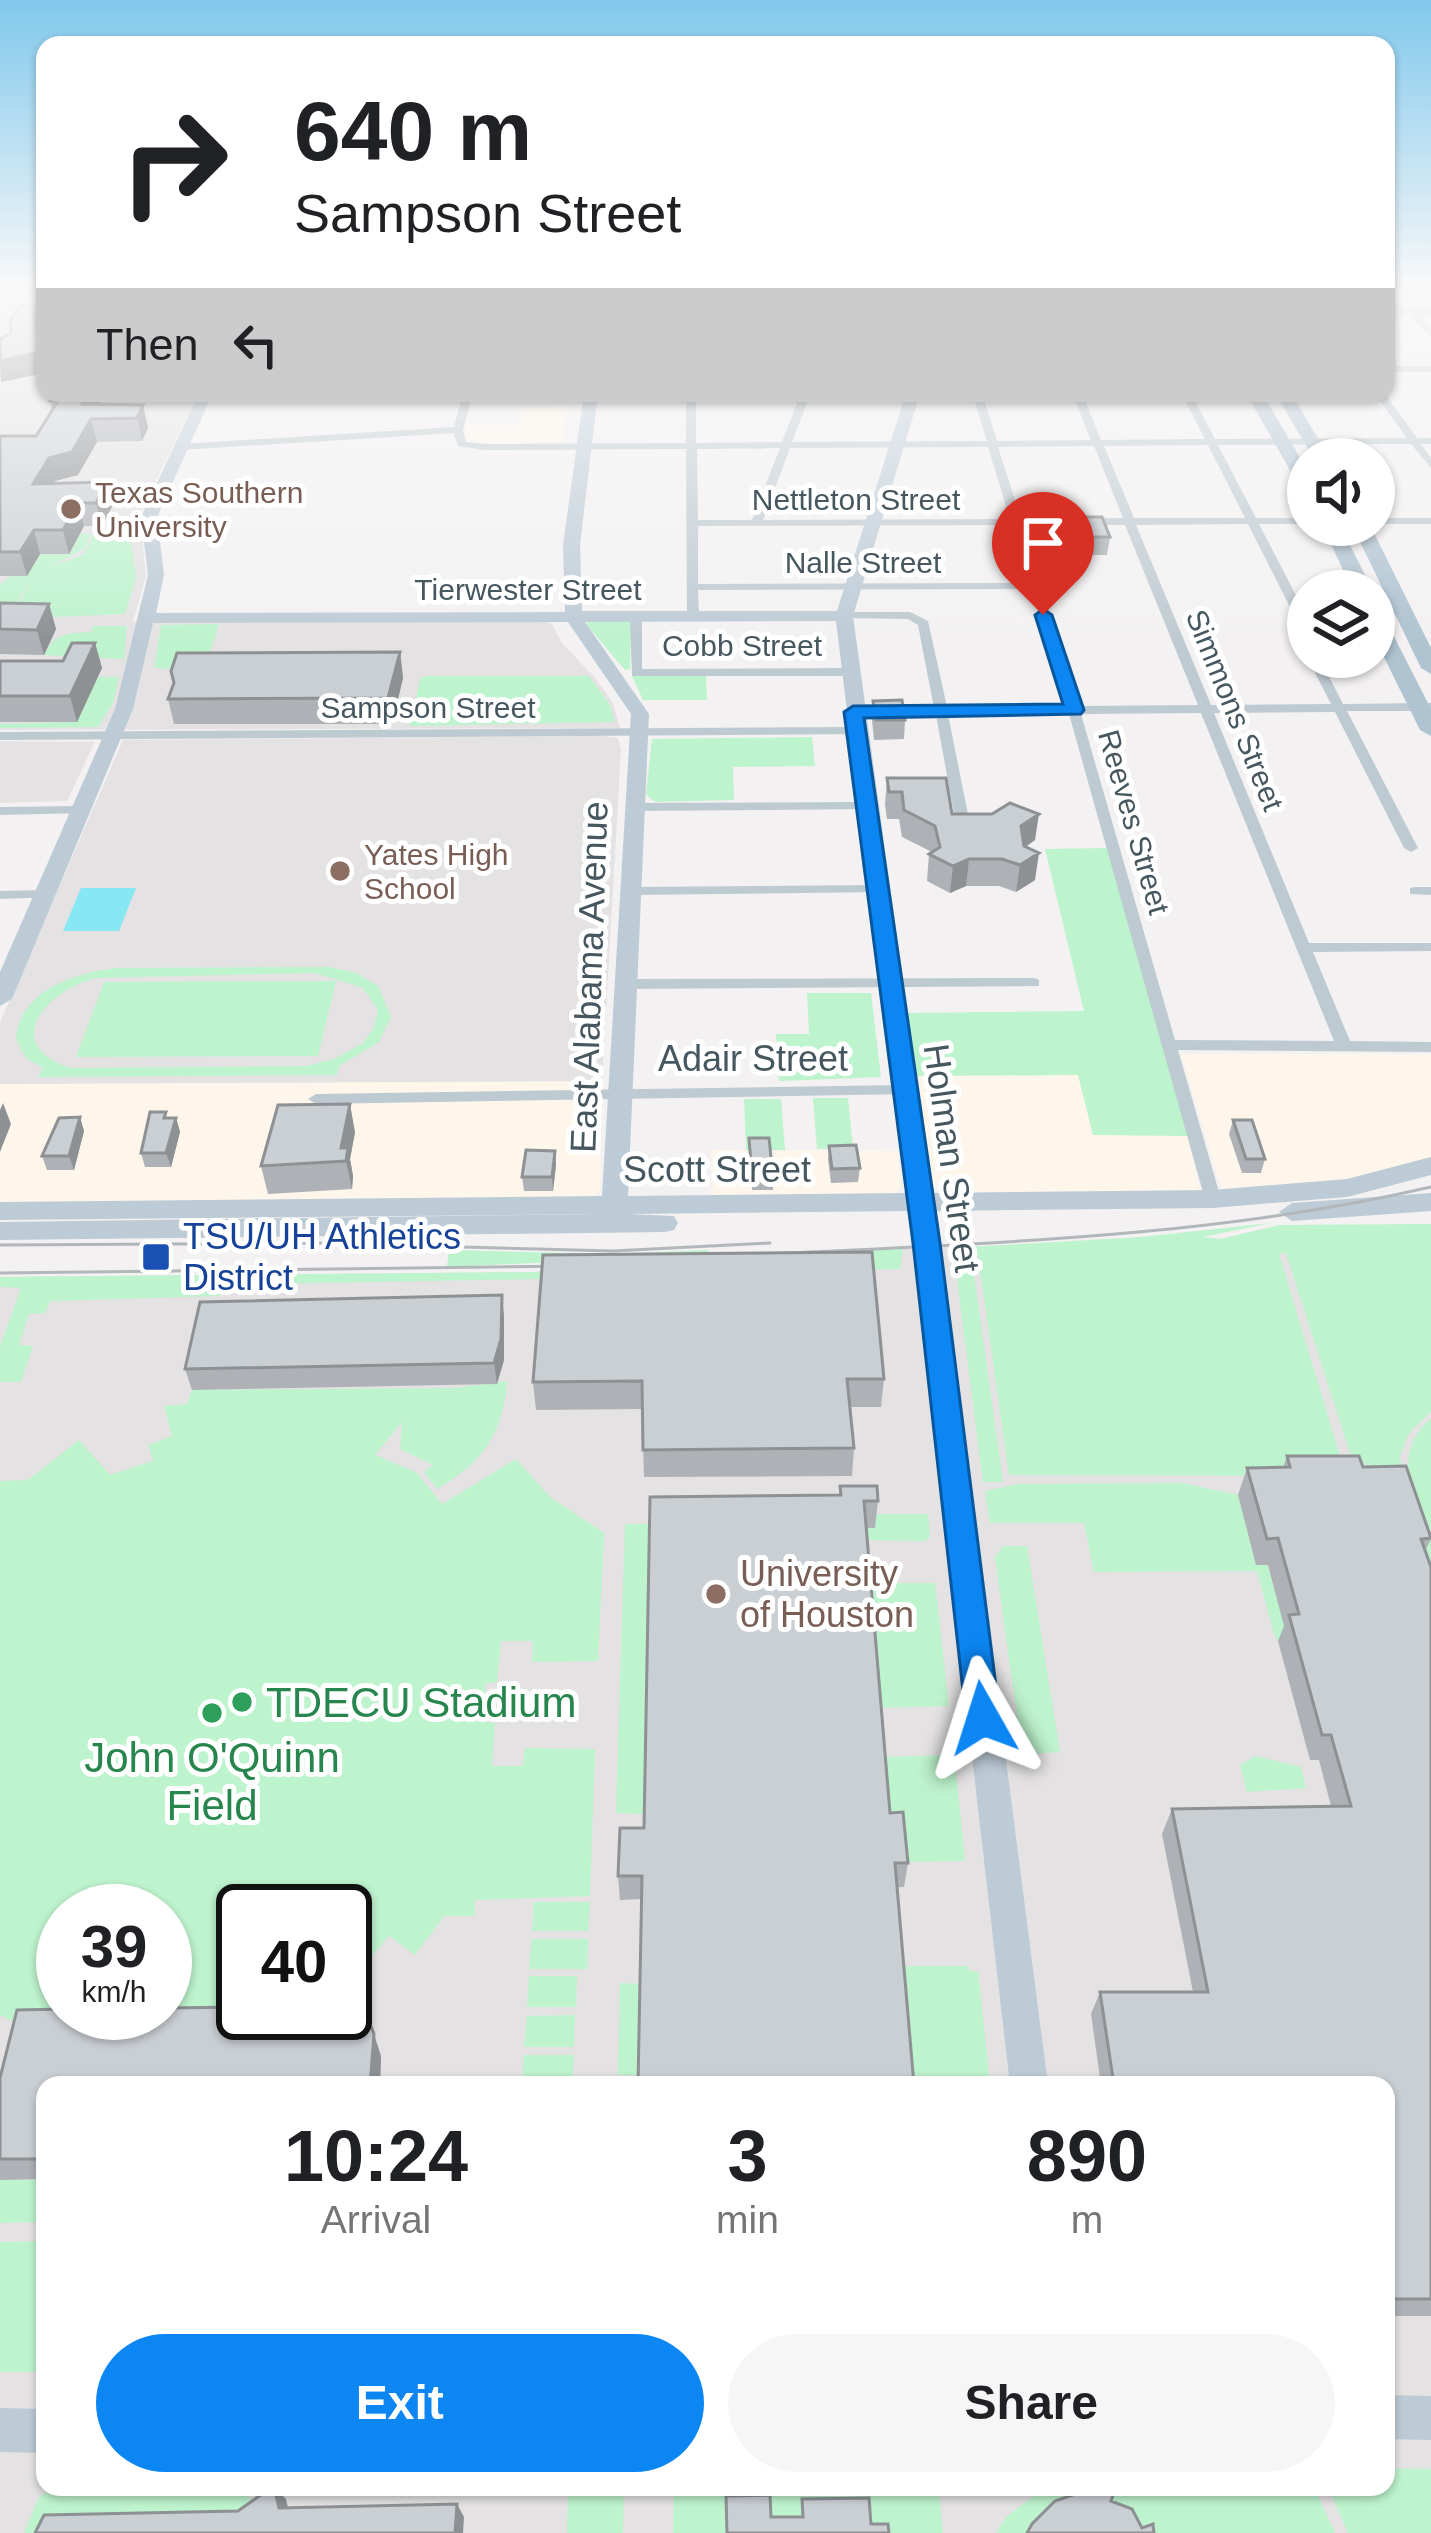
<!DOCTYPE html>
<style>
:root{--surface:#fff;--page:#f6f6f6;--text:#202124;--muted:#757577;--accent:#0b86f3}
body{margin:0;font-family:Arial,sans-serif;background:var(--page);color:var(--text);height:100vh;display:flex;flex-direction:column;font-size:45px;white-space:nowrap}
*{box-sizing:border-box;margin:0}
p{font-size:39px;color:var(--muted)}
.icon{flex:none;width:66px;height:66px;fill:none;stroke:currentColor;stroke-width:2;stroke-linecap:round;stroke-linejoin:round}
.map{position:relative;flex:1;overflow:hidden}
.panel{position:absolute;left:36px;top:2076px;width:1359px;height:420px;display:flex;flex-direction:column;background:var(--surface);border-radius:24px;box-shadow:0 3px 9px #0004}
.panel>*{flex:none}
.guide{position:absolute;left:36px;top:36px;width:1359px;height:366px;border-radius:24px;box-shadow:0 3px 9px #0004;background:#fff;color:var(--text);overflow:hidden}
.fabs{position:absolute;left:1287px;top:438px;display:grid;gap:24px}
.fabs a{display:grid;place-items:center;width:108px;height:108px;border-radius:50%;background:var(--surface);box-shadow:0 3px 9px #0004;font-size:60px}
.speed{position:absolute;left:36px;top:1884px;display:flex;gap:24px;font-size:60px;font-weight:700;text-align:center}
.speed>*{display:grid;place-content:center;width:156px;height:156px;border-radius:50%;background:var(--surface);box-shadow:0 3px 9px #0004;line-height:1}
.speed small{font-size:30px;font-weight:400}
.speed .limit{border:6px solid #111;border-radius:18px;background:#fff;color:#111}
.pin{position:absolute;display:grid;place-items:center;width:102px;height:102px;color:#fff;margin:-123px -51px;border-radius:50% 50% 50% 0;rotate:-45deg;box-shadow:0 0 12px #0007}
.pin .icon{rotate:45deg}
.me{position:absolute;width:132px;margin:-66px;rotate:354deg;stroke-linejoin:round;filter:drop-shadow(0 0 9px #0008)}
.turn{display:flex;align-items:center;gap:42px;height:252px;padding:0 60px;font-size:54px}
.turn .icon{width:156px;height:156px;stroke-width:2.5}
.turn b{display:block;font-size:84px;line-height:102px}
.then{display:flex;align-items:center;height:114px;padding:0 60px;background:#0003;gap:24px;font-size:45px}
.eta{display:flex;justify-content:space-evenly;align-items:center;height:204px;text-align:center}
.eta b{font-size:72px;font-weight:800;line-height:84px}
.primary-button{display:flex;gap:24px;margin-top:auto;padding:24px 60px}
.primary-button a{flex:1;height:138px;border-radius:72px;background:var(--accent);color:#fff;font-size:48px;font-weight:800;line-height:138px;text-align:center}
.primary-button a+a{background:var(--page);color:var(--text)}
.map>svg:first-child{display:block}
.commercial{fill:#fef6eb}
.education{fill:#e4e2e3;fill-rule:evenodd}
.green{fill:#bdf3cd;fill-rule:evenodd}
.water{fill:#87e7f3}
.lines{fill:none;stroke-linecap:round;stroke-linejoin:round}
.street{fill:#becad1;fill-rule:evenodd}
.secondary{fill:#bdcbd6;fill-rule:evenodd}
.primary{fill:#afc3d1;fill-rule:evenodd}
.tram{stroke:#b2b7bc;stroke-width:3}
.wall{fill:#aeb2b6}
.shaded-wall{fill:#8d9194}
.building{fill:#cacfd4;stroke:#8d9194;stroke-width:3}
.route{fill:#0b86f3;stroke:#07579e;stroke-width:3}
.education-dot{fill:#8d6e63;stroke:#fff;stroke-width:4.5}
.transit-dot{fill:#1a4fb4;stroke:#fff;stroke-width:4.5}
.leisure-dot{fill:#2e9e5b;stroke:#fff;stroke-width:4.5}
.labels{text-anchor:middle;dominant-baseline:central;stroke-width:10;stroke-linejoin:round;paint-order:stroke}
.far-education-label{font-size:30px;fill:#785e54;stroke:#fff;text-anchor:start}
.far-street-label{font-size:30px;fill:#475760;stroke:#fff}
.street-label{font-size:36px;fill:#475760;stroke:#fff}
.transit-label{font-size:36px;fill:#164399;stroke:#fff;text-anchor:start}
.education-label{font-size:36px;fill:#785e54;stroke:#fff;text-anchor:start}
.near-leisure-label{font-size:42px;fill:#27864d;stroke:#fff;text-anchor:start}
</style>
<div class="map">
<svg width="1431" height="2533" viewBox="0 0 1431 2533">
<rect width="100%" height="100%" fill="#f3f1f1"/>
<!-- commercial -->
<path class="commercial" d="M568,407L562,442L475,443L463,437L466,425H519L521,408Z
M1181,1054H1431V1160L1341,1183L1222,1191Z
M1079,1075L1188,1136L1200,1191L947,1192L933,1187L914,1076Z
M602,1081L600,1191L593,1197L0,1205V1084Z
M711,1150L898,1151L901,1186L896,1193L712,1200Z"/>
<!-- education -->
<path class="education" d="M0,289H45V393H198L140,515L146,576L133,622L542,620L552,624L562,643L597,680L613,703L620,728L0,730Z
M603,736L618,738L621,749L602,1081L0,1084V1022L123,740Z
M0,741L94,742H95L67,801L0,803Z
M1431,1225V2533H0V1277L533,1272L903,1248L1278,1239ZM63,1911H165V2013H63ZM243,1911H345V2013H243ZM45,2085H1386V2487H45Z"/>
<!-- green -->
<path class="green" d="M129,529L136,577L125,614L53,617L16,610L33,574L13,610L0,605V585L35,554L69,553L79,534H91L84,549L48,568L84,554L95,531Z
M590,621H631L630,669L625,670L586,624Z
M219,624L204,671L154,668L161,625Z
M93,626H127L124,659L44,655C55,633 68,633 91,632Z
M427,676H589L610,705L615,722L410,726L420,679Z
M632,676H706L707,700H643Z
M98,677H119L113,703L98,727L0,728V724L77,722Z
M812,737L815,766L733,767L734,800L655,802L646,794L652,739Z
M1109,848L1188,1136L1093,1135L1078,1075L914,1076L906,1013L1084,1011L1045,849Z
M116,968L330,967L357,973L378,986L391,1017L379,1042L339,1066L337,1075L38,1077L43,1068L26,1058L16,1039C20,990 75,973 116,968ZM314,973L362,987L378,1010L373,1029L363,1043L334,1059L306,1066L71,1068C0,1045 44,992 95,978Z
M336,981L318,1056L76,1057L104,982Z
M807,993H871L881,1077L779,1081L776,1034H809Z
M813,1098H848L853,1148L817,1149Z
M744,1099H781L785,1150H746Z
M1271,1223L1203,1237L1220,1239L1279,1225L1431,1224V1412L1409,1433L1400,1456L1406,1497L1431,1537V1579L1373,1469L1350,1453L1286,1253L1279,1254L1346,1476L1009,1475L978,1255L971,1254L1003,1482H983L953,1248L1141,1237Z
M903,1248L900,1269L567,1271L541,1273L539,1279L261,1284L217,1296L50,1301L45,1313L29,1314L19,1345L33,1346L21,1382H0V1347L21,1288L0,1287V1277L533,1272Z
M449,1250L613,1254L708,1250L709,1255L447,1267Z
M507,1381C503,1434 483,1462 437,1489L424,1472L433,1465L400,1449L402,1422L375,1455L416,1472L442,1504L516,1459L550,1497L604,1533L598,1661L532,1662L533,1641H501L497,1682L486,1683L482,1721L495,1723L492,1766H523L525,1748L595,1749L590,1896L475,1900L474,1916H444L415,1955L389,1936L345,1987V1911H243V2013L33,2032L0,2015V1481L28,1480L79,1440L110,1475L153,1461L149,1445L172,1436L164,1406L187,1404L192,1390L457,1388ZM63,1911H165V2013H63Z
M1431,1418V1531C1407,1495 1394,1451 1431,1418Z
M1182,1483L1238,1495L1256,1565H1268L1288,1640L1278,1641L1274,1634L1257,1571L1094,1572L1084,1523H990L985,1491L1018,1484Z
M874,1514H928L930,1537L924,1541L862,1540L861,1528Z
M625,1524H651L646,1814L616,1813Z
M1003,1546H1027L1060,1752L1028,1754L1021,1746L995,1557Z
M866,1583H935L949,1706L876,1708Z
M947,1755L948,1761H955L965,1861L902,1862L886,1837L880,1762L886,1757Z
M1255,1756L1301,1767L1306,1788L1247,1792L1240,1765Z
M534,1902H590L588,1931H532Z
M532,1939H588L587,1969H529Z
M898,1966H968L969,1971H978L990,2085H908Z
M529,1976H577L576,2007H527Z
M620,1983L642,1984L641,2075H618Z
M575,2015L574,2047H524L527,2016Z
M524,2055H574L572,2085H522Z
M45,2179V2222L0,2223V2180Z
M45,2241V2372H0V2242Z
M1386,2468L1431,2469V2533H1348L1328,2487H1386Z
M55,2487H243L253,2506L251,2524L24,2533L39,2497Z
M568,2487H624L623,2533H567Z
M674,2487H938L943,2533H849L799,2519L726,2515V2533H673Z
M1046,2487H1314L1335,2533H996L1007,2516Z"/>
<!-- water -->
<path class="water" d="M81,888H136L119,931H63Z"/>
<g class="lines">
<!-- street -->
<path class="street" d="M1415,310L1431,329V338L1410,315L1386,318V312Z
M1386,366H1431V372H1386Z
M463,393H473L463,430L466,442L485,444L686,443V393H696V443L782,442L801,393H811L792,442L987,441L972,393H982L997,441L1091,440L1072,393H1082L1101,440L1205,439L1181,393H1191L1215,439L1407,438L1374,393H1384L1417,438H1431V444H1421L1431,458V468L1411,444L1218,445L1256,518H1308V524H1259L1302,607C1301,622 1308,634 1308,650C1295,642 1289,621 1290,607L1248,524L1136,525L1211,705L1331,704L1307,657L1308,656L1319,657L1343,704L1431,703V711H1347L1418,848L1411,852L1404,848L1335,712L1214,713L1309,943H1431V951L1313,952L1350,1041L1431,1042V1052L1178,1050L1221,1199L1218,1203H1206L1069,714L948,715L969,819L962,823L955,819L936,715L853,716L847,712L853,708H934L918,625L908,619L840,618L838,616L844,612H910L928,621L947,707L1067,706L1031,589L698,590L699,615L693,618L687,615L686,449L485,450L458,446L454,433L180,450L175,447L180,444L454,427ZM1208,445L1245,518H1134L1104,446ZM1094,446L1123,518L1021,519L998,447ZM988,447L1010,519L763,520L790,448ZM780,448L752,520H698L697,449ZM1012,525L1029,583L698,584V526ZM1023,525H1125L1198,705L1079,706ZM1201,713L1334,1041L1175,1040L1081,714Z
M1374,518H1431V524H1374Z
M1374,609L1403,608L1409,611L1403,614L1374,615Z
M636,612L642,616V669L848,668L854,672L848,676H632L630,616Z
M856,727L861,728V734L0,740V732Z
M867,802L874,806L872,809L632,811L625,807L632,803Z
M80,806L87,810L85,813L0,815V807Z
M877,885L882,886V892L630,895L623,891L630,887Z
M1415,887H1431V895L1410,894V888Z
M45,890L52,894L50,897L0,899V891Z
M1034,978L1039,980V986L625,989L617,984L625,979Z
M903,1085L911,1090L909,1094L316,1104L308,1099L316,1094Z"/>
<!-- secondary -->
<path class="secondary" d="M1386,305L1431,309V317L1386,313Z
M199,393H213L157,517L164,575L156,613L565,612L563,545L584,393H598L580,545L582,611H837L906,393H920L853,616L932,1193L1212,1190L1347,1179L1431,1157V1175L1347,1197L1212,1208L935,1211L1048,2085H1010L909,1211L628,1214L674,1216L678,1223L674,1230L665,1232L0,1240V1222L601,1214L0,1220V1202L602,1196L631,714L568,622L153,623L133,709L12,999L0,1006V972L115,709L148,575L141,517ZM836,621L906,1193L628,1196L649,714L585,622Z
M1431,1193V1211L1292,1221L1279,1212L1292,1203Z
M1386,2395L1431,2396V2440L1386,2439Z
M0,2408L45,2409V2453L0,2452Z"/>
<!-- primary -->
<path class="primary" d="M1246,393H1262L1308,471V491L1299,486Z
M1275,393H1291L1330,459H1314Z
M1322,525H1340L1373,591H1353Z
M1352,525H1370L1431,648V674L1421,668Z
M1374,611L1384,617L1431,709V736L1420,730L1374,637Z"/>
<!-- tram -->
<path class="tram" d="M0,1245L316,1243L613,1251L770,1243
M750,1255C978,1243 1207,1239 1431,1187
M0,1273L576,1266"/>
</g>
<!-- wall -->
<path class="wall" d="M45,289V327H39L40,333L45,334V373L1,382L0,339L11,333Z
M48,393H102L104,398L100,404L143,405L148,428L142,441L97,442L78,475L55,481L54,483L107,482L113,505L102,526H84L69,554H40L27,576H0V436H36L52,410Z
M1080,517L1110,537L1107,555H1084L1077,535Z
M0,603L49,604L56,629L44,655L0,654Z
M95,643L102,668L77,722H0V661H63Z
M400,652L403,678L392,724H174L168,699L174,685L171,671Z
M873,701L905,720L904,739L874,740L872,720Z
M887,778L952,814L1035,840L1026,847L1035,880L1016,892L999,886H966L950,893L927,881L929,854L932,852L902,837L899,819H887L885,804Z
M80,1117L84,1131L74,1170H47L42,1156Z
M168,1118H176L180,1132L171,1167H145L141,1153Z
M1233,1120L1265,1159L1261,1173H1242L1229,1134Z
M355,1132L350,1159L353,1176L352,1189L268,1194L261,1166Z
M749,1138L773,1176V1190H752Z
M829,1146L860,1168L858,1182L831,1183L828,1160Z
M555,1151L556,1165L553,1191H524L522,1177Z
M504,1316V1360L497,1384L192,1390L185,1369Z
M884,1379L881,1407H850L854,1448L852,1476L644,1477L642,1409L536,1410L533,1382Z
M1287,1456L1363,1467L1431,1539L1425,1551L1431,1567V2316H1386V2085H1101L1091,2014L1100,1992H1193L1162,1834L1172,1809L1331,1806L1319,1760H1310L1278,1641L1284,1626L1268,1565H1256L1238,1495L1247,1468H1283Z
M840,1486L878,1501L875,1528H866L890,1813L908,1863L904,1887L620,1900L618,1876L644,1828L839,1495Z
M381,2056L380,2085H45V2179L0,2180V2078Z"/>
<!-- shaded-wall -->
<path class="shaded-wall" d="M45,351V373L1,382L0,361Z
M88,393H102L104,398L87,426L82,404Z
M143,405L148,428L142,441L137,418Z
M91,419L97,442L78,475L55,481L40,507L33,484L49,458Z
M107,482L113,505L102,526L96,503Z
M78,503L84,526L69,554L63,530Z
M34,530L40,554L27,576L20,552Z
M49,604L56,629L44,655L37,630Z
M95,643L102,668L77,722L70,696Z
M400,652L403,678L392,724L388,698Z
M1039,814L1035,840L1017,852L1021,826Z
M1039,853L1035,880L1016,892L1020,865Z
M969,859L966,886L950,893L953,866Z
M3,1103L11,1124L0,1152V1110Z
M350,1104L355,1132L350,1159L353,1176L352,1189L346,1161L341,1148Z
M80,1117L84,1131L74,1170L69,1156Z
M176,1118L180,1132L171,1167L166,1153Z
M555,1151L556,1165L553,1191L552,1177Z
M502,1295L504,1316V1360L497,1384L494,1363Z
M374,2034L381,2056L380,2085H370Z
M274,2487L286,2499L291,2521L279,2508Z
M457,2504L464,2517L463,2533H455Z"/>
<!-- building -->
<path class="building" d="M33,289H45V308H34L36,331L45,334V351L0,361V339L11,333L10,320Z
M56,393H88L82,404L143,405L137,418L91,419L72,452L49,458L33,484L107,482L96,503H78L63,530H34L20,552H0V436H36L58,401H50Z
M1080,517H1102L1110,537H1087Z
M0,603L49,604L37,630L0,629Z
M72,643H95L70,696H0V661H63Z
M400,652L388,698L168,699L174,683L171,671L177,653Z
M902,700L905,720H876L873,701Z
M887,778H946L952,814H992L1010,803L1039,814L1021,826L1024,846L1039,853L1020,865L1002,859H969L953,866L929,854L940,847L935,826L904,810L902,792H889Z
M350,1104L341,1148H348L346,1161L261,1166L278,1105Z
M150,1112H166L164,1118H176L166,1153H141Z
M80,1117L69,1156H42L59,1118Z
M1233,1120H1252L1265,1159H1246Z
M749,1138H769L773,1176H752Z
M856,1145L860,1168L832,1169L829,1146Z
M526,1150L555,1151L552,1177H522Z
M872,1252L884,1379H847L854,1448L643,1450L642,1381L533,1382L543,1255Z
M502,1295L501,1339L494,1363L185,1369L200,1302Z
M1287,1456H1359L1363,1467L1406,1466L1431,1538L1421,1539L1431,1567V2299H1386V2085H1114L1100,1992H1208L1172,1809L1351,1806L1331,1735H1322L1289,1615L1299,1614L1278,1538L1267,1539L1247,1468L1290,1467Z
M840,1486H877L878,1501H864L890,1813L903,1812L908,1863H895L914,2085H638L642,1876H618L620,1828H644L650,1497L841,1495Z
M345,1962L374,2034L370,2085H45V2159H0V2078L17,2010L63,2009V2013H165V2008L243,2007V2013H345Z
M272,2487H274L279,2508L457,2504L455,2533H35L44,2515L238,2511Z
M1084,2491L1114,2492L1111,2501L1132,2509L1142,2528L1153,2524L1154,2533H1027L1032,2524L1055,2501Z
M770,2495L771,2517H803L802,2499L869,2498L871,2524H888L889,2533H727L726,2496Z"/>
<!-- sky -->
<linearGradient id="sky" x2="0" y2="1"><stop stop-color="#81c8ec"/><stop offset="0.45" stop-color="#faf9f9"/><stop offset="1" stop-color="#faf9f9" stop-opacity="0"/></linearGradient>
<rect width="1431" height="643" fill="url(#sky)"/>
<!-- route -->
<path class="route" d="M1043,609L1052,615L1084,710L1081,714L864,718L940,1243L1000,1718L995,1729L983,1733L971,1729L966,1718L913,1243L844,712L853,706L1063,704L1035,615Z"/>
<!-- markers -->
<g class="education-dot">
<circle cx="71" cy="509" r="12"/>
<circle cx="340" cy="871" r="12"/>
<circle cx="716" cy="1594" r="12"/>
</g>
<rect class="transit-dot" x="141" y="1242" width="30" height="30" rx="6"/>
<g class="leisure-dot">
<circle cx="242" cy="1702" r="12"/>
<circle cx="212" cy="1713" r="12"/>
</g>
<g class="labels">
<!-- far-education labels -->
<g class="far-education-label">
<text x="95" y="492">Texas Southern<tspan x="95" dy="34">University</tspan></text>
<text x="364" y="854">Yates High<tspan x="364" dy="34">School</tspan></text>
</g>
<!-- far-street labels -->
<g class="far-street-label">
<text x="856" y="499">Nettleton Street</text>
<text x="863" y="562">Nalle Street</text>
<text x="528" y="589">Tierwester Street</text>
<text x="742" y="645">Cobb Street</text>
<text x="428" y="707">Sampson Street</text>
<text transform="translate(1235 710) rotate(68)">Simmons Street</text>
<text transform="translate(1134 822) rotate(74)">Reeves Street</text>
</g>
<!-- street labels -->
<g class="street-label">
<text transform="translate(589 977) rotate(-88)">East Alabama Avenue</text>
<text x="753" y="1058">Adair Street</text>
<text transform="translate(952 1158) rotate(82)">Holman Street</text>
<text x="717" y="1169">Scott Street</text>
</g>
<!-- transit labels -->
<g class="transit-label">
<text x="183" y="1236">TSU/UH Athletics<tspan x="183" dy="41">District</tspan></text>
</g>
<!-- education labels -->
<g class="education-label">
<text x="740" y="1573">University<tspan x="740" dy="41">of Houston</tspan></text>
</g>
<!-- near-leisure labels -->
<g class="near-leisure-label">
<text x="266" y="1702">TDECU Stadium</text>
<text x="212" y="1757" text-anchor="middle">John O'Quinn<tspan x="212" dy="48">Field</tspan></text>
</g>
</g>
</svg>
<div class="fabs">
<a><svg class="icon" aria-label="sound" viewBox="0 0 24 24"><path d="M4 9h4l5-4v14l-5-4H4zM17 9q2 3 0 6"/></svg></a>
<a><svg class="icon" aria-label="layers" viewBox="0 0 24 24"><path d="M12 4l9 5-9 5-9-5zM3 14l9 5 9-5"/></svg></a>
</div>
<div class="speed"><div>39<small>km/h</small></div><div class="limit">40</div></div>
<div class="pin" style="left:1043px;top:615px;background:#d93025"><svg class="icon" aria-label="arrive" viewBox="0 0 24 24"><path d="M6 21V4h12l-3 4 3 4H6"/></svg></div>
<svg class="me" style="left:983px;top:1718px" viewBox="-20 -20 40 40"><path d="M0-17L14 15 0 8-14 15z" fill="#0b86f3" stroke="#fff" stroke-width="4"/></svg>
<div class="guide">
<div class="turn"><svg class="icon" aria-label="right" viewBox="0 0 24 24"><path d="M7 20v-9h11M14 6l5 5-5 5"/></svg><div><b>640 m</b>Sampson Street</div></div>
<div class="then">Then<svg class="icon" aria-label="left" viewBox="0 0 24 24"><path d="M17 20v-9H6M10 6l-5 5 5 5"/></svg></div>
</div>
<section class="panel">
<div class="eta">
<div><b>10:24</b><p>Arrival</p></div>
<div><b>3</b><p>min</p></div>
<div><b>890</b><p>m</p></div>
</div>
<div class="primary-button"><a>Exit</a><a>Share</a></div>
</section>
</div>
